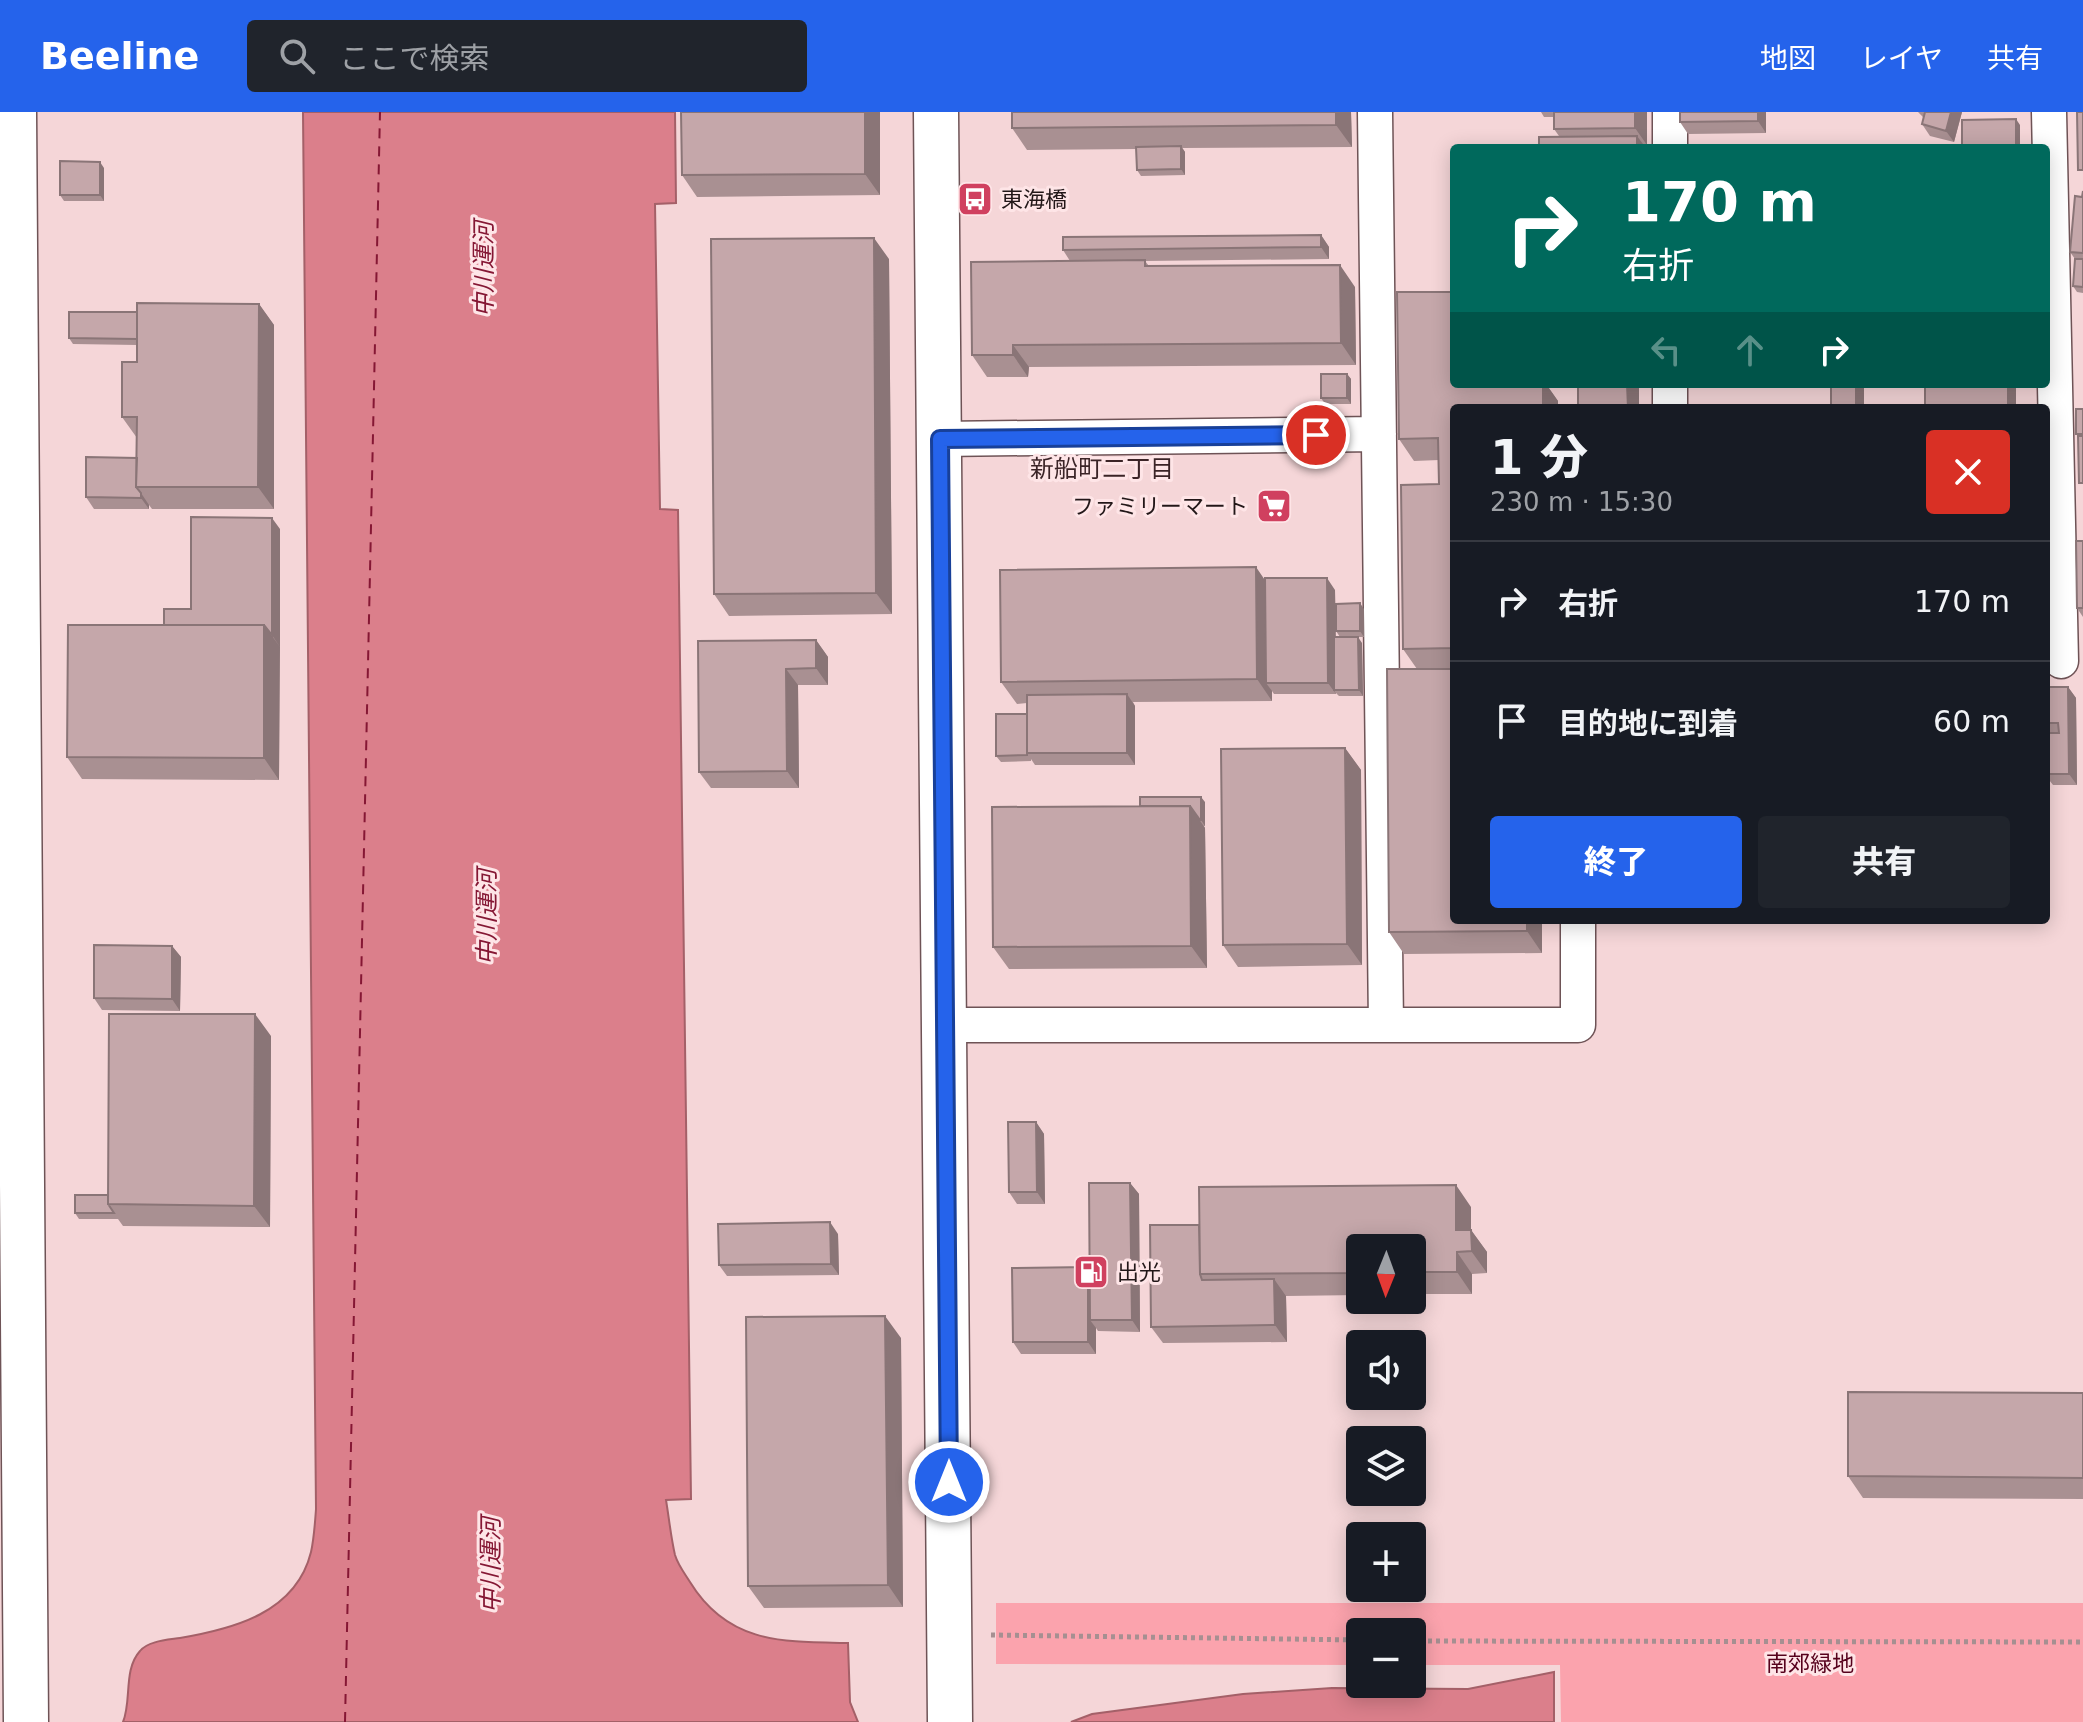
<!DOCTYPE html>
<html lang="ja">
<meta charset="utf-8">
<style>
:root{--surface:#171b24;--page:#20242c;--text:#f1f3f6;--muted:#9ea1a6;--line:#363941;--accent:#2563eb}
body{margin:0;font-family:"DejaVu Sans","Noto Sans JP",sans-serif;background:var(--page);color:var(--text);height:100vh;display:flex;flex-direction:column;font-size:30px;white-space:nowrap}
*{box-sizing:border-box;margin:0}
p{font-size:26px;color:var(--muted)}
.icon{flex:none;width:44px;height:44px;fill:none;stroke:currentColor;stroke-width:2;stroke-linecap:round;stroke-linejoin:round}
.map{position:relative;flex:1;overflow:hidden}
.side{position:absolute;left:1450px;top:292px;width:600px;height:520px;display:flex;flex-direction:column;background:var(--surface);border-radius:8px;box-shadow:0 4px 20px #0003}
.side>*{flex:none}
.banner{position:absolute;left:1450px;top:32px;width:600px;height:244px;border-radius:8px;box-shadow:0 4px 20px #0003;background:#00695c;color:#fff;overflow:hidden}
.needle{width:52px;rotate:181deg}
.fabs{position:absolute;left:1346px;top:1122px;display:grid;gap:16px}
.fabs a{display:grid;place-items:center;width:80px;height:80px;border-radius:8px;background:var(--surface);box-shadow:0 4px 20px #0003;font-size:40px}
.pin{position:absolute;display:grid;place-items:center;width:68px;height:68px;color:#fff;margin:-34px;border:4px solid #fff;border-radius:50%;box-shadow:0 2px 8px #0007}
.me{position:absolute;width:88px;margin:-44px;rotate:0deg;stroke-linejoin:round;filter:drop-shadow(0 0 6px #0008)}
.turn{display:flex;align-items:center;gap:28px;height:168px;padding:0 40px;font-size:36px}
.turn .icon{width:104px;height:104px;stroke-width:2.5}
.turn b{display:block;font-size:56px;line-height:68px}
.lanes{display:flex;align-items:center;height:76px;padding:0 40px;background:#0003;justify-content:center;gap:40px;direction:ltr}
.lanes .off{opacity:.35}
.round{display:grid;place-items:center;flex:none;width:84px;height:84px;border-radius:8px;background:var(--page)}
.head{display:flex;align-items:center;justify-content:space-between;height:136px;padding:0 40px}
h1{font-size:48px;font-weight:800;line-height:60px}
.primary-button{display:flex;gap:16px;margin-top:auto;padding:16px 40px}
.primary-button a{flex:1;height:92px;border-radius:8px;background:var(--accent);color:#fff;font-size:32px;font-weight:800;line-height:92px;text-align:center}
.primary-button a+a{background:var(--page);color:var(--text)}
ul{padding:0;list-style:none}
li{display:flex;align-items:center;gap:24px;height:120px;padding:0 40px;border-top:2px solid var(--line)}
li div{flex:1}
li b{display:block;font-size:30px}
li em{font-style:normal}
header{display:flex;align-items:center;gap:48px;box-sizing:border-box;height:112px;padding:0 40px;background:var(--accent);color:#fff}
header strong{font-size:38px}
nav{display:flex;gap:44px;margin-inline-start:auto;font-size:28px}
.search{width:560px;height:72px;background:var(--page);display:flex;align-items:center;gap:20px;box-sizing:border-box;padding:0 28px;border-radius:8px;color:var(--muted);font-size:30px}
.map>svg:first-child{display:block}
.green{fill:#fba3ad}
.water{fill:#db7f8b;stroke:#a46068;stroke-width:2}
.lines{fill:none;stroke-linecap:round;stroke-linejoin:round}
.ferry{stroke:#851734;stroke-width:2;stroke-dasharray:10 8;stroke-linecap:butt}
.minor-casing{stroke:#6e5356;stroke-width:37}
.tertiary-casing{stroke:#6e5356;stroke-width:47}
.path{stroke:#a68f91;stroke-width:5;stroke-dasharray:4 4;stroke-linecap:butt}
.minor{stroke:#fff;stroke-width:34}
.tertiary{stroke:#fff;stroke-width:44}
.wall{fill:#a99092}
.shaded-wall{fill:#8a7577}
.building{fill:#c5a7aa;stroke:#8a7577;stroke-width:2}
.route-casing{stroke:#184099;stroke-width:20}
.route{stroke:#2563eb;stroke-width:14}
.labels{text-anchor:middle;dominant-baseline:central;stroke-width:6;stroke-linejoin:round;paint-order:stroke}
.poi-label{font-size:22px;fill:#221718;stroke:#fee5e7;text-anchor:start}
.park-label{font-size:22px;fill:#56011c;stroke:#fee5e7}
.water-label{font-size:24px;font-style:italic;fill:#851734;stroke:#fee5e7}
.neighbourhood-label{font-size:24px;fill:#3b2427;stroke:#fee5e7}
</style>
<header>
<strong>Beeline</strong>
<div class="search"><svg class="icon" aria-label="search" viewBox="0 0 24 24"><circle cx="10" cy="10" r="6"/><path d="M15 15l6 6"/></svg>ここで検索</div>
<nav><a>地図</a><a>レイヤ</a><a>共有</a></nav>
</header>
<div class="map">
<svg width="2083" height="1610" viewBox="0 0 2083 1610">
<rect width="100%" height="100%" fill="#f5d6d8"/>
<!-- green -->
<path class="green" d="M996,1491H2083V1610H1561L1560,1553H1412V1520H1360V1553L996,1552Z"/>
<!-- water -->
<path class="water" d="M303,0H675L676,91L655,92L660,397L678,398L691,1387L666,1388C669,1406 671,1426 675,1443C678,1453 685,1462 690,1470C728,1532 783,1530 848,1531L850,1590L858,1610H123C132,1588 123,1558 140,1539C148,1529 167,1528 180,1526C233,1517 296,1501 311,1440C314,1427 315,1411 316,1397Z
M1554,1560V1610H1071L1092,1602L1243,1582L1332,1576L1468,1577Z"/>
<g class="lines">
<!-- ferry -->
<path class="ferry" d="M345,1610L380,0"/>
<!-- minor casing -->
<g class="minor-casing">
<path id="minor" d="M1375,0L1386,913
M2049,0L2061,549
M1670,36V0
M1670,296V272
M940,327L1379,322
M946,913H1578V808"/>
</g>
<!-- tertiary casing -->
<g class="tertiary-casing">
<path id="tertiary" d="M14,0L26,1610
M936,0L950,1610"/>
</g>
<!-- path -->
<path class="path" d="M991,1523L1360,1528
M1412,1529L2083,1530"/>
<!-- minor -->
<use href="#minor" class="minor"/>
<!-- tertiary -->
<use href="#tertiary" class="tertiary"/>
</g>
<!-- wall -->
<path class="wall" d="M681,0H880V83L697,85L682,63Z
M1012,0H1351L1352,35L1182,36L1185,40V63L1141,64L1137,58L1136,37L1027,38L1012,16Z
M1541,0H1647V33H1643L1646,36H1539L1559,24L1554,17V5H1544Z
M1766,0V21L1688,22L1680,10Z
M1918,0H1962L1954,30L1930,24L1922,12L1924,6Z
M104,56V89H64L60,83Z
M2083,79V181L2077,180L2073,174L2075,147L2070,140Z
M1321,123L1329,135V147L1145,149L1149,154L1355,175L1356,253L1029,255L1028,265H987L972,243L1070,149L1063,138Z
M889,147L892,502L729,504L714,482Z
M259,192L274,213V397H152L149,393V397H94L86,385L137,346V326L122,305L137,250V233L73,232L69,226L137,200Z
M1347,262L1351,267V292H1325L1321,286Z
M1454,272H1546L1558,289V296H1454V808H1542V841L1404,842L1389,820L1417,557L1403,537L1439,372V348L1414,349L1399,327Z
M1827,272H1879V273L1864,272V296H1833L1831,294V273Z
M280,417L279,668L82,667L67,645L164,513L191,497Z
M2083,429V505L2077,496Z
M1265,469L1335,478L1336,525L1362,531L1363,584H1339L1336,581V582H1274L1272,579V589L1133,590L1135,594V653H1035L1031,647V649L1001,650L996,644L1027,602V591L1017,592L1001,570Z
M1364,497V525H1340L1336,519Z
M816,528L828,545V573H798L799,676H711L699,660L698,529Z
M2046,575H2068L2076,586L2077,673H2053L2046,664Z
M1345,636L1361,658L1362,853L1238,855L1223,833Z
M1205,690V714H1204L1205,716L1207,856L1009,857L993,835L1140,694Z
M172,834L181,845L180,899L102,898L94,886Z
M271,924L270,1115L123,1114L118,1107H79L75,1101L108,1083Z
M1036,1010L1044,1022L1045,1092H1017L1009,1080Z
M1130,1071L1139,1082L1140,1220L1098,1219L1096,1216V1242H1021L1013,1230L1088,1155L1090,1158Z
M1471,1095V1118L1487,1140V1161L1472,1162V1182H1412V1136H1360V1183L1286,1184L1287,1230L1163,1231L1151,1215L1199,1113Z
M838,1122L839,1163L727,1164L719,1153Z
M901,1226L903,1495L764,1496L748,1474Z
M2083,1281V1387L1863,1386L1848,1364Z"/>
<!-- shaded-wall -->
<path class="shaded-wall" d="M865,0H880V83L865,62Z
M1336,0H1351L1352,35L1336,13Z
M1635,0H1647V33L1635,16Z
M1758,0H1766V21L1758,9Z
M1951,0H1962L1954,30L1946,19Z
M2016,7L2020,13V36H2016Z
M1637,24L1646,36H1637Z
M1181,34L1185,40V63L1181,57Z
M100,50L104,56V89L100,83Z
M1321,123L1329,135V147L1321,135Z
M874,126L889,147L892,502L876,481Z
M1340,153L1355,175L1356,253L1341,231Z
M259,192L274,213V397L258,375Z
M1013,233L1029,255L1028,265L1013,243Z
M1347,262L1351,267V292L1347,286Z
M1532,272H1546L1558,289V296H1543Z
M1627,272H1639V296H1628Z
M1856,272H1864V296H1858L1856,293Z
M2008,272H2016V296H2008Z
M141,381L149,393V397L141,386Z
M272,406L280,417V535L272,523Z
M1256,455L1271,477L1266,571L1272,579V589L1257,567Z
M1327,466L1335,478L1336,578H1334L1336,582L1328,571Z
M1360,491L1364,497V525L1360,519Z
M264,513L280,535L279,668L264,646Z
M1358,525L1362,531L1363,584L1359,578Z
M816,528L828,545V573L816,556Z
M786,557L798,573L799,676L787,659Z
M2068,575L2076,586L2077,673L2069,662Z
M1127,582L1135,594V653L1127,641Z
M1345,636L1361,658L1362,853L1347,832Z
M1201,685L1205,690V714L1201,708Z
M1190,694L1205,716L1207,856L1191,834Z
M1527,808H1542V841L1527,819Z
M172,834L181,845L180,899L172,887Z
M255,902L271,924L270,1115L254,1094Z
M1036,1010L1044,1022L1045,1092L1037,1080Z
M1130,1071L1139,1082L1140,1220L1132,1208Z
M1456,1073L1471,1095V1118L1487,1140V1161L1456,1118Z
M830,1110L838,1122L839,1163L831,1152Z
M1457,1140L1472,1162V1182L1457,1160Z
M1088,1155L1096,1166L1090,1208L1096,1216V1242L1088,1230Z
M1274,1167L1286,1184L1287,1230L1275,1213Z
M885,1204L901,1226L903,1495L888,1473Z"/>
<!-- building -->
<path class="building" d="M681,0H865V62L682,63Z
M1012,0H1336V13L1012,16Z
M1554,0H1635V16L1554,17Z
M1680,0H1758V9L1680,10Z
M1925,0H1951L1946,19L1922,12Z
M2077,0H2083V58H2078Z
M2016,7V36H1962V8Z
M1637,24V36H1539V25Z
M1181,34V57L1137,58L1136,35Z
M60,49L100,50V83H60Z
M2083,79V141L2070,140L2075,84L2082,85Z
M1321,123V135L1063,138V125Z
M874,126L876,481L714,482L711,127Z
M2075,147H2083V175L2073,174Z
M1145,148V154L1340,153L1341,231L1013,233V243H972L971,150Z
M1397,180H1454V272H1543V296H1454V536L1403,537L1401,373L1439,372L1438,326L1399,327Z
M137,191L259,192L258,375H136L137,305H122V250H137Z
M69,200H137V227L69,226Z
M1321,262H1347V286H1321Z
M1578,272H1627L1628,296H1578Z
M1831,272H1856V293L1831,294Z
M1925,272H2008V296H1925Z
M2076,297H2083V322H2076Z
M2078,324H2083V371H2079Z
M86,345L137,346L136,375L141,381V386L86,385Z
M191,405L272,406V523L264,513H164V497H191Z
M2076,429H2083V496H2077Z
M1256,455L1257,567L1001,570L1000,458Z
M1265,466H1327L1328,571H1266Z
M1360,491V519H1336V492Z
M68,513H264V646L67,645Z
M1334,525H1358L1359,578H1334Z
M816,528V556L786,557L787,659L699,660L698,529Z
M1387,557H1454V808H1527V819L1389,820Z
M2046,575H2068L2069,662H2046V621H2059L2058,611H2046Z
M1127,582V641H1027V583Z
M996,602H1027V643L996,644Z
M1345,636L1347,832L1223,833L1221,637Z
M1140,685H1201V708H1200L1190,694H1140Z
M1190,694L1191,834L993,835L992,695Z
M94,833L172,834V887L94,886Z
M109,902H255L254,1094L108,1092Z
M1008,1010H1036L1037,1080H1009Z
M1089,1071H1130L1132,1208H1090Z
M1456,1073V1118H1471L1472,1139L1457,1140V1160H1412V1136H1360V1161L1200,1162L1199,1075Z
M75,1083H108V1092L114,1101H75Z
M830,1110L831,1152L719,1153L718,1112Z
M1150,1113H1199L1200,1162L1202,1168L1274,1167L1275,1213L1151,1215Z
M1088,1155V1230H1013L1012,1156Z
M885,1204L888,1473L748,1474L746,1205Z
M1848,1280L2083,1281V1366L1848,1364Z"/>
<g class="lines">
<!-- route casing -->
<g class="route-casing">
<path id="route" d="M949,1370L940,327L1316,323"/>
</g>
<!-- route -->
<use href="#route" class="route"/>
</g>
<!-- icons -->
<defs>
<g id="bus-square" transform="scale(1.8)"><rect x="-9" y="-9" width="18" height="18" rx="4" fill="#d0405f" stroke="#fee5e7"/><path d="M-5-6H5V4H4V6H2V4H-2V6H-4V4H-5ZM-3.5-4V0h7V-4ZM-3.5 1.2v1.5H-2V1.2ZM2 1.2v1.5H3.5V1.2Z" fill="#fff"/></g>
<g id="supermarket-square" transform="scale(1.8)"><rect x="-9" y="-9" width="18" height="18" rx="4" fill="#d0405f" stroke="#fee5e7"/><path d="M-6-5.5h2.5l.6 2H6L4.5 2H-2.5L-4.4-4H-6ZM-1.5 3.2a1.3 1.3 0 1 0 .1 0ZM3 3.2a1.3 1.3 0 1 0 .1 0Z" fill="#fff"/></g>
<g id="fuel-square" transform="scale(1.8)"><rect x="-9" y="-9" width="18" height="18" rx="4" fill="#d0405f" stroke="#fee5e7"/><path d="M-5.5-6h7V0h2V4h1.3V-2.5L3-4.5l.8-.8L6-3V5H2.5V1h-1V6h-7ZM-4.2-4.7v3.2H.2V-4.7Z" fill="#fff"/></g>
</defs>
<g fill-rule="evenodd">
<use href="#bus-square" x="975" y="87"/>
<use href="#supermarket-square" x="1274" y="394"/>
<use href="#fuel-square" x="1091" y="1160"/>
</g>
<g class="labels">
<!-- poi labels -->
<g class="poi-label">
<text x="1001" y="87">東海橋</text>
<text x="1248" y="394" text-anchor="end">ファミリーマート</text>
<text x="1117" y="1160">出光</text>
</g>
<!-- park labels -->
<g class="park-label">
<text x="1810" y="1551">南郊緑地</text>
</g>
<!-- water labels -->
<g class="water-label">
<text transform="translate(484 157) rotate(-90)">中川運河</text>
<text transform="translate(487 805) rotate(-90)">中川運河</text>
<text transform="translate(491 1453) rotate(-90)">中川運河</text>
</g>
<!-- neighbourhood labels -->
<g class="neighbourhood-label">
<text x="1102" y="357">新船町二丁目</text>
</g>
</g>
</svg>
<div class="fabs">
<a><svg class="needle" viewBox="-14 -14 28 28"><path d="M0-13l5 13h-10z" fill="#e53935"/><path d="M0 13l5-13h-10z" fill="#9ea1a6"/></svg></a>
<a><svg class="icon" aria-label="sound" viewBox="0 0 24 24"><path d="M4 9h4l5-4v14l-5-4H4zM17 9q2 3 0 6"/></svg></a>
<a><svg class="icon" aria-label="layers" viewBox="0 0 24 24"><path d="M12 4l9 5-9 5-9-5zM3 14l9 5 9-5"/></svg></a>
<a>+</a>
<a>−</a>
</div>
<div class="pin" style="left:1316px;top:323px;background:#d93025"><svg class="icon" aria-label="arrive" viewBox="0 0 24 24"><path d="M6 21V4h12l-3 4 3 4H6"/></svg></div>
<svg class="me" style="left:949px;top:1370px" viewBox="-20 -20 40 40"><circle r="17" fill="#2563eb" stroke="#fff" stroke-width="3"/><path d="M0-11L8 9 0 5-8 9z" fill="#fff"/></svg>
<div class="banner">
<div class="turn"><svg class="icon" aria-label="right" viewBox="0 0 24 24"><path d="M7 20v-9h11M14 6l5 5-5 5"/></svg><div><b>170 m</b>右折</div></div>
<div class="lanes"><svg class="icon off" aria-label="left" viewBox="0 0 24 24"><path d="M17 20v-9H6M10 6l-5 5 5 5"/></svg><svg class="icon off" aria-label="ahead" viewBox="0 0 24 24"><path d="M12 20V5M6 11l6-6 6 6"/></svg><svg class="icon" aria-label="right" viewBox="0 0 24 24"><path d="M7 20v-9h11M14 6l5 5-5 5"/></svg></div>
</div>
<section class="side">
<div class="head"><div><h1>1 分</h1><p>230 m · 15:30</p></div><a class="round" style="background:#d93025;color:#fff"><svg class="icon" aria-label="close" viewBox="0 0 24 24"><path d="M6 6l12 12M18 6L6 18"/></svg></a></div>
<ul>
<li><svg class="icon" aria-label="right" viewBox="0 0 24 24"><path d="M7 20v-9h11M14 6l5 5-5 5"/></svg><div><b>右折</b></div><em>170 m</em></li>
<li><svg class="icon" aria-label="arrive" viewBox="0 0 24 24"><path d="M6 21V4h12l-3 4 3 4H6"/></svg><div><b>目的地に到着</b></div><em>60 m</em></li>
</ul>
<div class="primary-button"><a>終了</a><a>共有</a></div>
</section>
</div>
